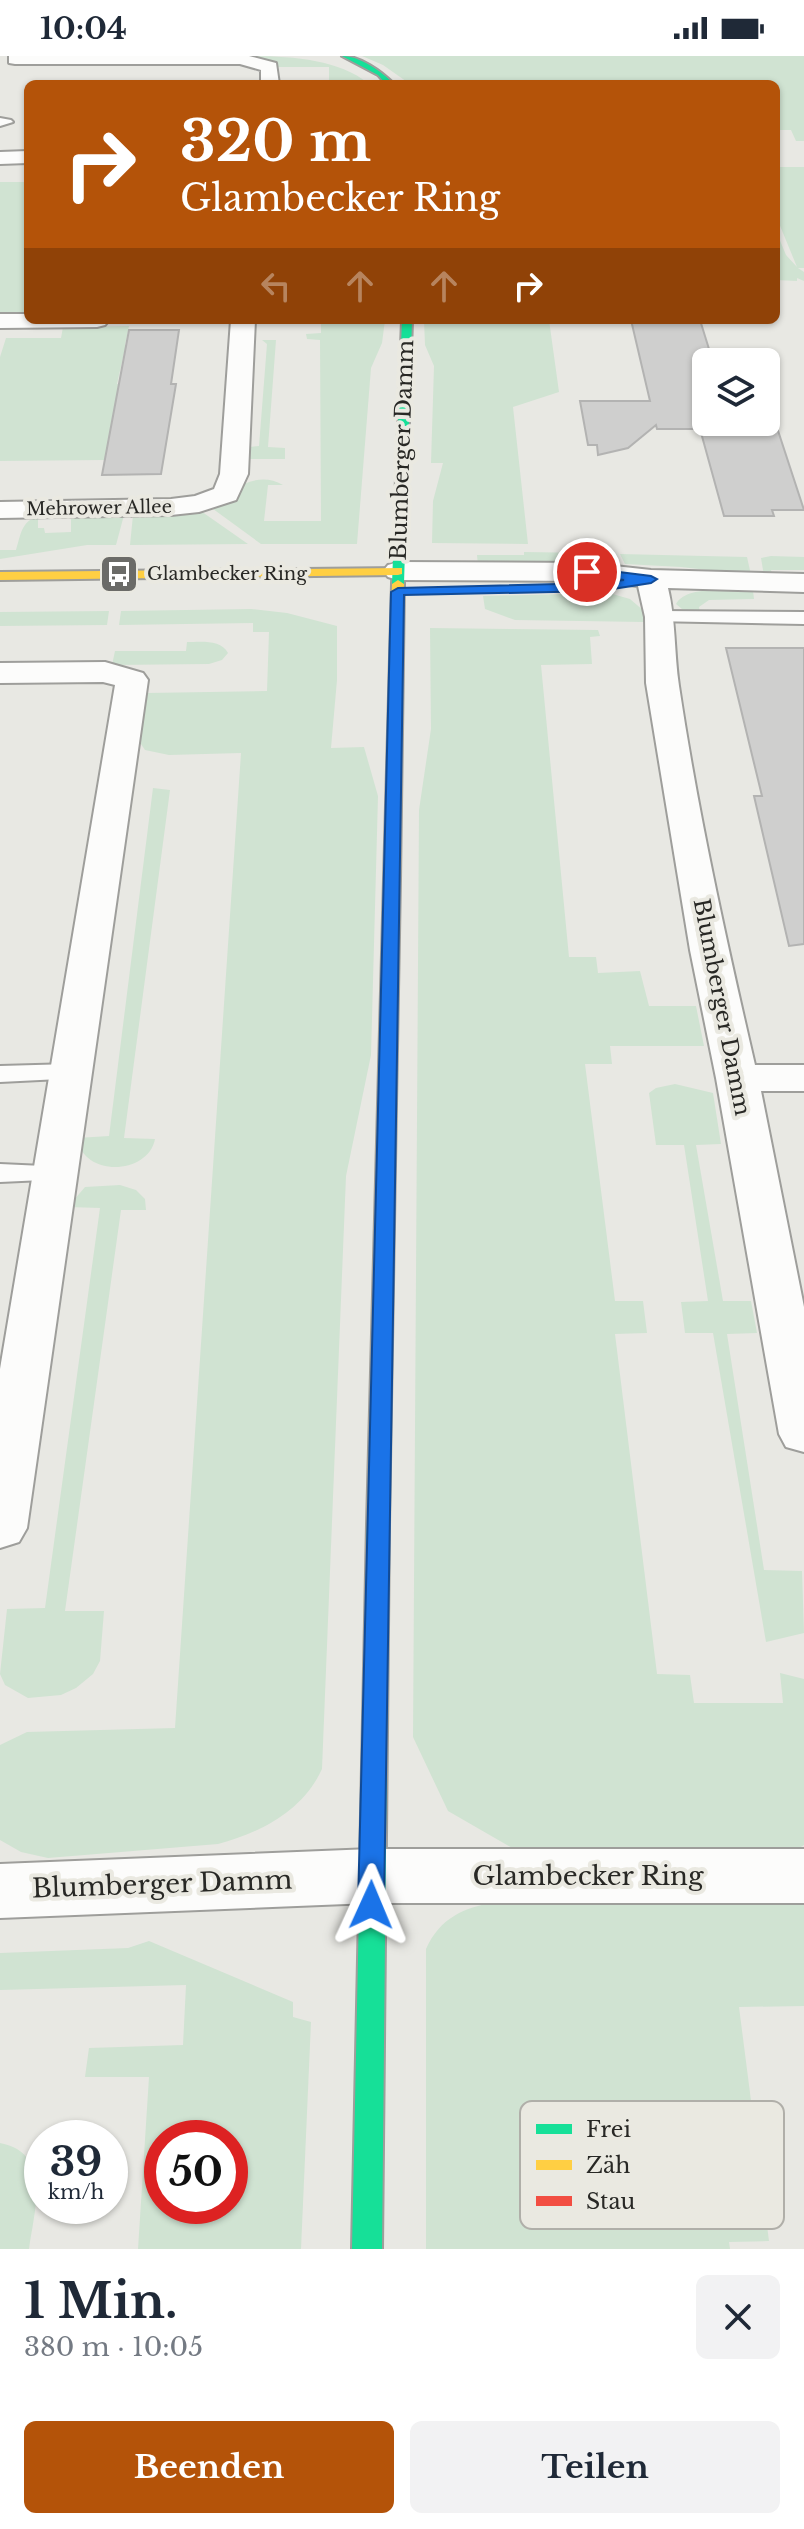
<!DOCTYPE html>
<html lang="de">
<meta charset="utf-8">
<style>
:root{--surface:#fff;--page:#f2f2f3;--text:#1f2937;--muted:#747a83;--accent:#b45309}
body{margin:0;font-family:"Libre Baskerville",serif;background:var(--page);color:var(--text);height:100vh;display:flex;flex-direction:column;font-size:30px;white-space:nowrap}
*{box-sizing:border-box;margin:0}
p{font-size:26px;color:var(--muted)}
.icon{flex:none;width:44px;height:44px;fill:none;stroke:currentColor;stroke-width:2;stroke-linecap:round;stroke-linejoin:round}
.map{position:relative;height:2193px;overflow:hidden}
.details{display:flex;flex-direction:column;background:var(--surface);flex:1}
.details>*{flex:none}
.banner{position:absolute;left:24px;top:24px;width:756px;height:244px;border-radius:12px;box-shadow:0 2px 6px #0004;background:#b45309;color:#fff;overflow:hidden}
.fabs{position:absolute;left:692px;top:292px;display:grid;gap:16px}
.fabs a{display:grid;place-items:center;width:88px;height:88px;border-radius:12px;background:var(--surface);box-shadow:0 2px 6px #0004;font-size:40px}
.speed{position:absolute;left:24px;top:2064px;display:flex;gap:16px;font-size:40px;font-weight:700;text-align:center}
.speed>*{display:grid;place-content:center;width:104px;height:104px;border-radius:50%;background:var(--surface);box-shadow:0 2px 6px #0004;line-height:1}
.speed small{font-size:20px;font-weight:400}
.speed .limit{border:12px solid #d22;background:#fff;color:#111}
.pin{position:absolute;display:grid;place-items:center;width:68px;height:68px;color:#fff;margin:-34px;border:4px solid #fff;border-radius:50%;box-shadow:0 2px 8px #0007}
.me{position:absolute;width:88px;margin:-44px;rotate:1deg;stroke-linejoin:round;filter:drop-shadow(0 0 6px #0008)}
.turn{display:flex;align-items:center;gap:28px;height:168px;padding:0 24px;font-size:36px}
.turn .icon{width:104px;height:104px;stroke-width:2.5}
.turn b{display:block;font-size:56px;line-height:68px}
.lanes{display:flex;align-items:center;height:76px;padding:0 24px;background:#0003;justify-content:center;gap:40px;direction:ltr}
.lanes .off{opacity:.35}
.round{display:grid;place-items:center;flex:none;width:84px;height:84px;border-radius:12px;background:var(--page)}
.head{display:flex;align-items:center;justify-content:space-between;height:136px;padding:0 24px}
h1{font-size:48px;font-weight:800;line-height:60px}
.button{display:flex;gap:16px;margin-top:auto;padding:16px 24px}
.button a{flex:1;height:92px;border-radius:12px;background:var(--accent);color:#fff;font-size:32px;font-weight:800;line-height:92px;text-align:center}
.button a+a{background:var(--page);color:var(--text)}
.status{display:flex;justify-content:space-between;align-items:center;height:56px;padding:0 40px;background:var(--surface);direction:ltr}
.status svg{height:22px;fill:currentColor}
.map>svg:first-child{display:block}
.green{fill:#d0e3d2;fill-rule:evenodd}
.building{fill:#cfcfce;stroke:#b3b3b2;stroke-width:2}
.lines{fill:none;stroke-linecap:round;stroke-linejoin:round}
.lane-casing{stroke:#9e9e9b;stroke-width:4}
.street-casing{stroke:#9e9e9b;stroke-width:4}
.fast-casing{stroke:#9e9e9b;stroke-width:4}
.slow-casing{stroke:#9e9e9b;stroke-width:4}
.jam-casing{stroke:#9e9e9b;stroke-width:4}
.lane{fill:#fcfcfb;fill-rule:evenodd}
.street{fill:#fcfcfb;fill-rule:evenodd}
.fast{fill:#16e098;fill-rule:evenodd}
.slow{fill:#ffcf43;fill-rule:evenodd}
.jam{fill:#f24e42;fill-rule:evenodd}
.route{fill:#1a73e8;stroke:#114b97;stroke-width:2}
.labels{text-anchor:middle;dominant-baseline:central;stroke-width:8;stroke-linejoin:round;paint-order:stroke}
.far-street-label{font-size:18px;fill:#282825;stroke:#eae9e1}
.far-poi-label{font-size:18px;fill:#282825;stroke:#eae9e1;text-anchor:start}
.street-label{font-size:22px;fill:#282825;stroke:#eae9e1}
.near-street-label{font-size:26px;fill:#282825;stroke:#eae9e1}
.key{fill:#eae9e1;stroke:#b0afa9;stroke-width:2}
.key-label{font-size:22px;fill:#282825}
</style>
<div class="status"><b>10:04</b><svg viewBox="0 0 49 12"><path d="M0 12V9h3v3zM5 12V6h3v6zM10 12V3h3v9zM15 12V0h3v12zM26 1h20v11H26zM47 4h2v5h-2z"/></svg></div>
<div class="map">
<svg width="804" height="2193" viewBox="0 0 804 2193">
<rect width="100%" height="100%" fill="#e8e8e3"/>
<!-- green -->
<path class="green" d="M234,0C280,0 335,0 369,28H329V11H277Z
M362,0H804V85H796L791,74H776V28H410L383,9Z
M776,111H804V212H798L804,216V225L797,222V225L776,224V175L786,199L797,211L776,160Z
M0,126H28V262H24V257H0Z
M321,264H385L382,287L371,312L357,488H261L209,450C231,435 256,413 283,429H268L264,465H321L320,284L307,283L306,278L321,277Z
M424,264H549L559,336L513,351L528,488L432,487L433,445L443,407H431L434,310L425,289Z
M129,270L125,289L129,290L128,297H124L117,328L122,329L105,404L0,405V301L6,282H61L63,271Z
M262,284H276L268,391L285,392V403H241L242,392L259,390L267,288Z
M198,453L248,488L130,489L133,459Z
M124,459L116,489H87L0,503V494H16C21,478 21,466 38,460V472H44L45,477L71,476V460Z
M524,496L592,497L590,509L478,510L477,499H524Z
M620,498L747,501L751,519L681,511L625,508Z
M771,500L804,501V514H771L773,522L764,520L761,502Z
M753,535L754,543L709,544L699,551L700,556L682,553L676,548C687,528 732,536 753,535Z
M609,537L630,543L644,555V566L515,564L485,553L483,540Z
M251,553L287,557L337,570V624L331,692L364,691L378,740L371,999L346,1120L322,1713C303,1755 260,1777 218,1788L48,1802L21,1796L0,1784V1689L27,1676L175,1672L241,697L169,699L145,694L139,685L146,637L267,635L269,576H253V567L119,569L121,555Z
M109,555L107,569L0,570V556Z
M430,572L598,574L600,580L590,581L592,608L541,609L569,901H596L598,917L640,915L649,950H696L704,990H610L612,1008H585L615,1245H643L647,1277L615,1278L657,1618L690,1619L694,1647H783L780,1617L804,1623V1789L793,1796L521,1797L448,1755L413,1681L419,754L431,673Z
M187,586C201,586 221,583 228,597L222,604L209,608L112,609L115,595H186Z
M153,732L170,734L124,1082L155,1083C149,1118 84,1123 77,1082L109,1080Z
M675,1028L713,1037L721,1088L696,1089L723,1245H751L757,1277L727,1278L764,1514L802,1515L804,1577L766,1586L713,1277H685L681,1246L708,1245L684,1089H656L649,1037L656,1032Z
M120,1129L136,1134L145,1143L146,1154H121L65,1555H104L100,1605L93,1618L76,1632L61,1639L28,1642L5,1629L0,1618L7,1553L45,1552L100,1152L68,1151L85,1131Z
M495,1846L804,1847V1950L739,1951L769,2185L729,2186L730,2193H426V1893C440,1862 463,1852 495,1846Z
M149,1885L293,1946V1961L311,1966L301,2193H138L149,2021H85L89,1992L183,1989L186,1929L0,1934V1897L128,1892ZM162,2082H230V2150H162Z
M0,2087C53,2097 34,2155 29,2193H0Z"/>
<!-- building -->
<path class="building" d="M631,264H700L713,306H706V366H766V338L804,454H772L774,460H724L700,373H657L656,369L628,392L598,399L597,389H588L580,345H650Z
M129,274H179L171,328H176L161,418L102,419Z
M726,592H804V888L789,890L754,740H762Z"/>
<g class="lines">
<!-- lane casing -->
<g class="lane-casing">
<path id="lane" d="M0,62L11,64L13,66L0,70Z
M660,555L804,556V568L653,565L650,561L653,557Z
M71,1008L80,1010L84,1016L80,1022L0,1026V1010Z
M0,1108L65,1111L69,1117L65,1123L0,1126Z"/>
</g>
<!-- street casing -->
<g class="street-casing">
<path id="street" d="M9,0H249L276,7L279,28H261V14L240,8H15L9,7Z
M28,95V107L0,108V96Z
M0,258H28V264H109L105,269L97,271L0,272Z
M231,264H255L248,418L236,444L199,456L171,459L0,462V446L171,443L195,440L214,433L220,418Z
M398,506L587,507L651,514L804,518V536L668,532C676,565 674,597 679,630C698,757 726,884 755,1009H804V1035H761L804,1251V1396L786,1391L779,1378L716,1022L690,894L646,627L645,561L638,530L587,525L398,524L388,521L383,515L388,509Z
M105,606L143,617L148,624L27,1472L19,1486L0,1492V1313L115,629L103,626L0,627V607Z
M371,1793H804V1847H371L0,1862V1808Z"/>
</g>
<!-- fast casing -->
<g class="fast-casing">
<path id="fast" d="M342,0C360,0 381,15 394,28H386L378,19Z
M402,264H412L404,528L398,532L392,528Z
M378,1461L386,1463L389,1469L382,2193H352L367,1469L370,1463Z"/>
</g>
<!-- slow casing -->
<g class="slow-casing">
<path id="slow" d="M402,512V518L398,519L0,524V516Z
M398,524L404,528L400,823L392,828L384,823L392,528Z
M387,1043L396,1048L389,1469L386,1475L378,1477L370,1475L367,1469L378,1048Z"/>
</g>
<!-- jam casing -->
<g class="jam-casing">
<path id="jam" d="M392,818L400,823L396,1048L387,1053L378,1048L384,823Z"/>
</g>
<!-- lane -->
<use href="#lane" class="lane"/>
<!-- street -->
<use href="#street" class="street"/>
<!-- fast -->
<use href="#fast" class="fast"/>
<!-- slow -->
<use href="#slow" class="slow"/>
<!-- jam -->
<use href="#jam" class="jam"/>
</g>
<!-- route -->
<path class="route" d="M587,512L651,520L657,523L651,527L600,535L404,539L384,1849L380,1857L371,1860L361,1857L358,1849L391,536L398,532L600,527L624,524L582,518V513Z"/>
<!-- icons -->
<defs>
<g id="bus-square" transform="scale(2)"><rect x="-9" y="-9" width="18" height="18" rx="4" fill="#6b6b68" stroke="#eae9e1"/><path d="M-5-6H5V4H4V6H2V4H-2V6H-4V4H-5ZM-3.5-4V0h7V-4ZM-3.5 1.2v1.5H-2V1.2ZM2 1.2v1.5H3.5V1.2Z" fill="#fff"/></g>
</defs>
<g fill-rule="evenodd">
<use href="#bus-square" x="119" y="518"/>
</g>
<g class="labels">
<!-- far-street labels -->
<g class="far-street-label">
<text transform="translate(99 452) rotate(-1)">Mehrower Allee</text>
</g>
<!-- far-poi labels -->
<g class="far-poi-label">
<text x="147" y="518">Glambecker Ring</text>
</g>
<!-- street labels -->
<g class="street-label">
<text transform="translate(402 394) rotate(-88)">Blumberger Damm</text>
<text transform="translate(722 951) rotate(79)">Blumberger Damm</text>
</g>
<!-- near-street labels -->
<g class="near-street-label">
<text x="588" y="1820">Glambecker Ring</text>
<text transform="translate(162 1828) rotate(-2)">Blumberger Damm</text>
</g>
</g>
<!-- legend -->
<rect x="520" y="2045" width="264" height="128" rx="12" class="key"/>
<rect x="536" y="2068" width="36" height="10" fill="#16e098"/>
<rect x="536" y="2104" width="36" height="10" fill="#ffcf43"/>
<rect x="536" y="2140" width="36" height="10" fill="#f24e42"/>
<g class="key-label">
<text x="586" y="2081">Frei</text>
<text x="586" y="2117">Zäh</text>
<text x="586" y="2153">Stau</text>
</g>
</svg>
<div class="fabs">
<a><svg class="icon" aria-label="layers" viewBox="0 0 24 24"><path d="M12 4l9 5-9 5-9-5zM3 14l9 5 9-5"/></svg></a>
</div>
<div class="speed"><div>39<small>km/h</small></div><div class="limit">50</div></div>
<div class="pin" style="left:587px;top:516px;background:#d93025"><svg class="icon" aria-label="arrive" viewBox="0 0 24 24"><path d="M6 21V4h12l-3 4 3 4H6"/></svg></div>
<svg class="me" style="left:371px;top:1849px" viewBox="-20 -20 40 40"><path d="M0-17L14 15 0 8-14 15z" fill="#1a73e8" stroke="#fff" stroke-width="4"/></svg>
<div class="banner">
<div class="turn"><svg class="icon" aria-label="right" viewBox="0 0 24 24"><path d="M7 20v-9h11M14 6l5 5-5 5"/></svg><div><b>320 m</b>Glambecker Ring</div></div>
<div class="lanes"><svg class="icon off" aria-label="left" viewBox="0 0 24 24"><path d="M17 20v-9H6M10 6l-5 5 5 5"/></svg><svg class="icon off" aria-label="ahead" viewBox="0 0 24 24"><path d="M12 20V5M6 11l6-6 6 6"/></svg><svg class="icon off" aria-label="ahead" viewBox="0 0 24 24"><path d="M12 20V5M6 11l6-6 6 6"/></svg><svg class="icon" aria-label="right" viewBox="0 0 24 24"><path d="M7 20v-9h11M14 6l5 5-5 5"/></svg></div>
</div>
</div>
<section class="details">
<div class="head"><div><h1>1 Min.</h1><p>380 m · 10:05</p></div><a class="round"><svg class="icon" aria-label="close" viewBox="0 0 24 24"><path d="M6 6l12 12M18 6L6 18"/></svg></a></div>
<div class="button"><a>Beenden</a><a>Teilen</a></div>
</section>
